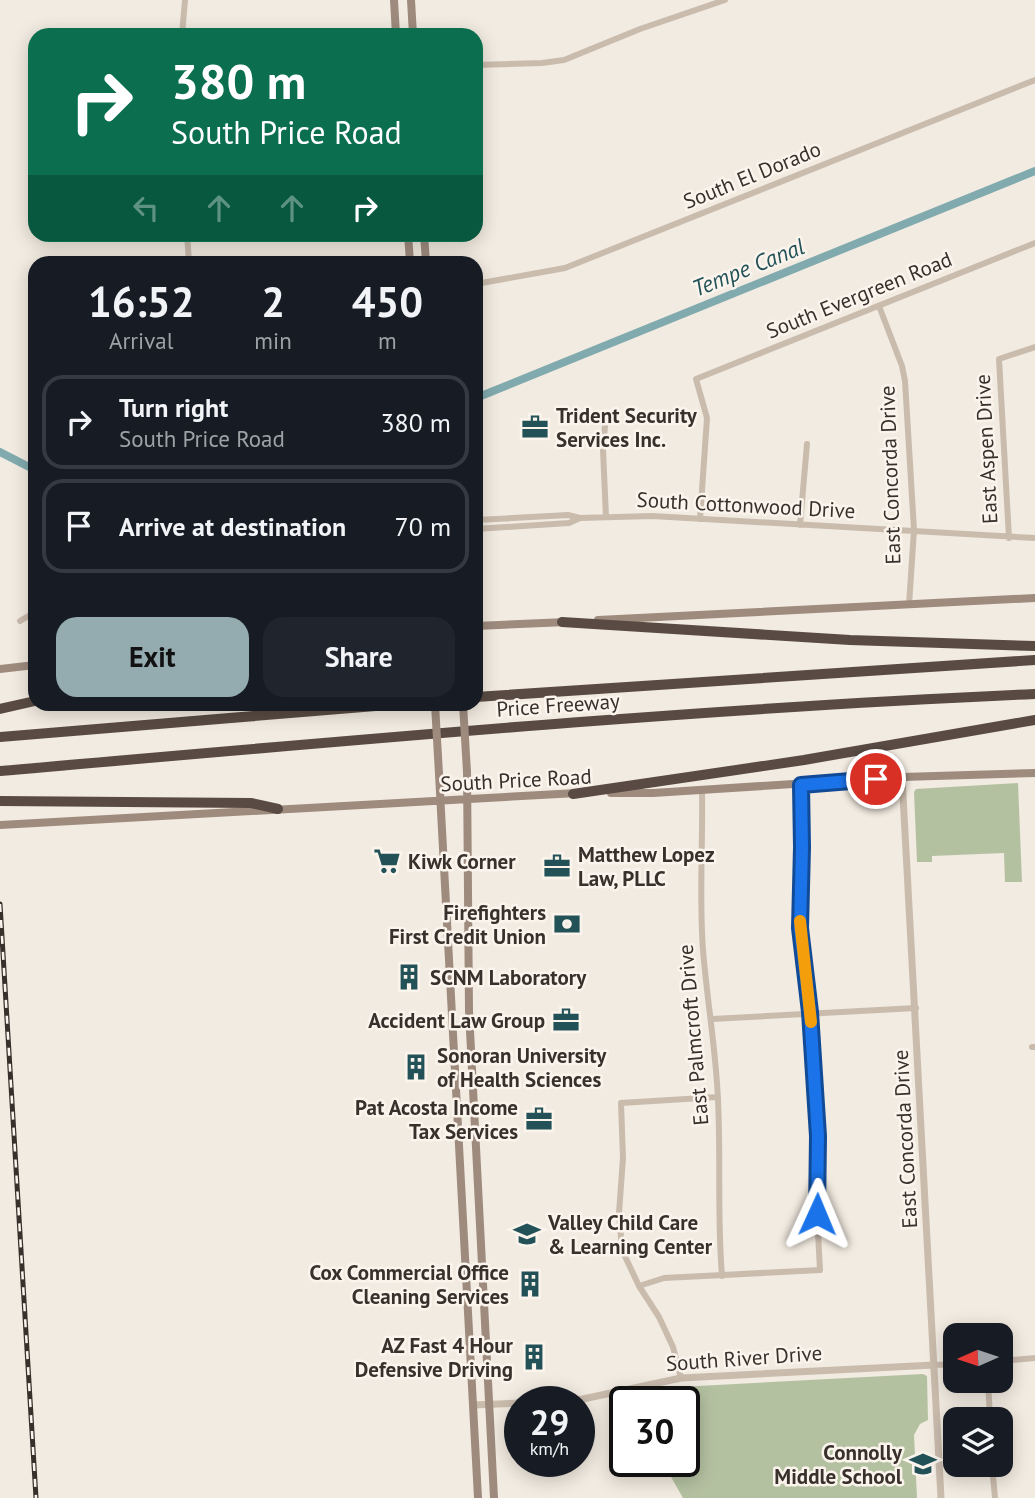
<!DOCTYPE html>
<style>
:root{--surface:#171b24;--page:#20242c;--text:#f1f3f6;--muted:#9ea1a6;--line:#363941;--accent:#94abaf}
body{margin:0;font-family:"PT Sans",sans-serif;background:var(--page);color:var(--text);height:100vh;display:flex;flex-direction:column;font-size:26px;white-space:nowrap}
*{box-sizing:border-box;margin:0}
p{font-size:23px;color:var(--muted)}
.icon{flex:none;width:38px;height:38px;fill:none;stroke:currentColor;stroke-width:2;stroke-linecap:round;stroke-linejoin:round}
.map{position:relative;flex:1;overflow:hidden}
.drawer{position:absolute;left:28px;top:256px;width:455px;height:455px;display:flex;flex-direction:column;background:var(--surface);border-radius:21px;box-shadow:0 4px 18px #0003}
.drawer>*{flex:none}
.hud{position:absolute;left:28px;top:28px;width:455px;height:214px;border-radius:21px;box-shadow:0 4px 18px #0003;background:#0b6e4f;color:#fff;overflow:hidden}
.needle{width:46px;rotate:267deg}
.fabs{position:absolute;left:943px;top:1323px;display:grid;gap:14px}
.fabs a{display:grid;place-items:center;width:70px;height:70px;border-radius:14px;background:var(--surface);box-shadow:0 4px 18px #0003;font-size:35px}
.speed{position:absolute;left:504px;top:1386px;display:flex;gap:14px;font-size:35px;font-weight:700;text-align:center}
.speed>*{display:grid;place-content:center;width:91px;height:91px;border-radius:50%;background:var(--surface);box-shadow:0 4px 18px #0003;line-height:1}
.speed small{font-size:18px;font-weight:400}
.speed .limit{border:4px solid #111;border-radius:10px;background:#fff;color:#111}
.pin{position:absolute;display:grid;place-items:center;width:60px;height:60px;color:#fff;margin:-30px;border:4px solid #fff;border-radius:50%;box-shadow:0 2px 7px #0007}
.me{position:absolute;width:77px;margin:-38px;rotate:1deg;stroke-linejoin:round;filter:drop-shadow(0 0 5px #0008)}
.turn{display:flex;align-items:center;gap:24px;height:147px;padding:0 28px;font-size:32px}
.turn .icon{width:91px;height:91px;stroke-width:2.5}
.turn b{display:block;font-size:49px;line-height:60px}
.lanes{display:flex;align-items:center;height:66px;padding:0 28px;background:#0003;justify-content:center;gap:35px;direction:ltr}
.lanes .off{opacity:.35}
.eta{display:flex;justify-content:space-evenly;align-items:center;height:119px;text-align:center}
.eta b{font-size:42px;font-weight:600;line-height:49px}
.button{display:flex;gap:14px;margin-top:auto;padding:14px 28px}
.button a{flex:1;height:80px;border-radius:21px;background:var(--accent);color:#111;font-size:28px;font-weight:600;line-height:80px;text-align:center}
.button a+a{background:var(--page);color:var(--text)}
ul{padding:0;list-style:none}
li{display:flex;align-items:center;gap:21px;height:94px;margin:0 14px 10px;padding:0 14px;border:4px solid var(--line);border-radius:21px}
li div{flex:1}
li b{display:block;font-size:26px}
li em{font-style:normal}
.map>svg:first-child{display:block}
.green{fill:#b4c1a1}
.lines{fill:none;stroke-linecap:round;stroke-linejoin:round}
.canal{stroke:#81aaae;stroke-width:8}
.minor{stroke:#cabcad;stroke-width:6}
.tertiary{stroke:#cabcad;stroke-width:7}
.secondary{stroke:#9e8b7e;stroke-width:8}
.motorway{stroke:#594b43;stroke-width:10}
.rail-casing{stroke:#39302b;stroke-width:5}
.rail{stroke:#faf4ed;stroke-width:2.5;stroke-dasharray:8;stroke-linecap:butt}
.secondary-bridge{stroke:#9e8b7e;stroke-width:8}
.route-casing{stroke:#114b97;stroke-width:18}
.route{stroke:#1a73e8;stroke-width:12}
.slow{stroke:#f59e0b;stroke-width:12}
.labels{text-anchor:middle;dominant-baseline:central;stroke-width:5;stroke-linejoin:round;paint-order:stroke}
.street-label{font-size:21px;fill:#39302b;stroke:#faf4ed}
.poi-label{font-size:21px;font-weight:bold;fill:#39302b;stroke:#faf4ed;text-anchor:start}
.water-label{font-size:23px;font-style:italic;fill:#225258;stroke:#faf4ed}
</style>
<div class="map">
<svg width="1035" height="1498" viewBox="0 0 1035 1498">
<rect width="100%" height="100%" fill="#f2ebe1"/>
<!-- green -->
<path class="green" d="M1018,783L1022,882H1005L1004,853L932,856V862H917L914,792L916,789Z
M923,1374L927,1376L928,1420L920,1424L914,1435L917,1498H683L662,1461H684V1402H628L625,1397L660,1388Z"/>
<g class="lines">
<!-- canal -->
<path class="canal" d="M476,398L1035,171
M0,452L35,470"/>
<!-- minor -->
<path class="minor" d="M182,35L185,0
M476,65L542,63L564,60L640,29L725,0
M187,234L189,262
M476,284L565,268L1035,80
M879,306L902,366L905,381L914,530L909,605
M605,426L603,450L606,517
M700,519L707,418L696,379L1035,243
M476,520L568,515L580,518L652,516L1035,538
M800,525L807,444
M476,529L569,523L580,518
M1009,538L999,359L1035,347
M20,621L35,612
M702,790C703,843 699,897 703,950C707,1000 716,1050 718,1100C721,1159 717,1217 722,1276
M712,1019L916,1008
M1032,1047H1035
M639,1286L664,1278L820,1270L817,1214L818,1136L810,1012L800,928L802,847L801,785
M1001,1361L1035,1358
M934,1365L956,1364
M681,1378L673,1347L659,1317L639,1286L622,1250L619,1213L623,1158L621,1103L718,1097
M988,1381L990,1419
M992,1465L995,1498"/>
<!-- tertiary -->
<path class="tertiary" d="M902,777L941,1498
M537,1402L583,1399L681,1378L934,1365
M473,1405L520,1403"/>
<!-- secondary -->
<path class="secondary" d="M394,0L396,35
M411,0L413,35
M408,234L410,262
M424,234L426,262
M598,620L1035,598
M476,626L567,622
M0,669L35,665
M467,772L469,1011L494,1498
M439,774L478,1498
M611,793H653L902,777L1035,773
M0,825L577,793"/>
<!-- motorway -->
<path class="motorway" d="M562,622L850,640L1035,646
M476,697L1035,660
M0,709L35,701
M0,737L400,704
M0,771C345,741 689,709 1035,694
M573,794L804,760L1035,720
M0,801L251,803L278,809"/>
<!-- rail casing -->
<g class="rail-casing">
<path id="rail" d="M0,904L36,1498"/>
</g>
<!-- rail -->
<use href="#rail" class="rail"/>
<!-- secondary-bridge -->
<path class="secondary-bridge" d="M435,704L439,774
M463,704L467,772"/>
</g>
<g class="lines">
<!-- route casing -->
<g class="route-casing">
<path id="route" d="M817,1214L818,1136L810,1012L800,928L802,847L801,785L876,779"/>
</g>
<!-- route -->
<use href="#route" class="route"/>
<!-- slow -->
<path class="slow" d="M800,921L811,1022"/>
</g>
<!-- icons -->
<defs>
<g id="office-bare" transform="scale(2.1)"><path d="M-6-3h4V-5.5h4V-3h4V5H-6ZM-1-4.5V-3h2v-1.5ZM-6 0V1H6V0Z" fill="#225258" stroke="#faf4ed" stroke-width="2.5" paint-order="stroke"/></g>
<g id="supermarket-bare" transform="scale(2.1)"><path d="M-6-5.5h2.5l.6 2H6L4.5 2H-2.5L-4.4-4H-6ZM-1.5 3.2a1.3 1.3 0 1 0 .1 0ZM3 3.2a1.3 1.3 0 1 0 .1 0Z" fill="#225258" stroke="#faf4ed" stroke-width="2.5" paint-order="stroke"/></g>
<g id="bank-bare" transform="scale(2.1)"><path d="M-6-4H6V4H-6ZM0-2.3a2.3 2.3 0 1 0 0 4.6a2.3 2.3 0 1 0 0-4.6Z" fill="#225258" stroke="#faf4ed" stroke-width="2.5" paint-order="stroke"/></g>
<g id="building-bare" transform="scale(2.1)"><path d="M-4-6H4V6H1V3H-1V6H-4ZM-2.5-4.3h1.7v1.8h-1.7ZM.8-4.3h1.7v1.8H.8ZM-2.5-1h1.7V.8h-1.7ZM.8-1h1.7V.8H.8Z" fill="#225258" stroke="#faf4ed" stroke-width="2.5" paint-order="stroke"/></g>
<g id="school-bare" transform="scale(2.1)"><path d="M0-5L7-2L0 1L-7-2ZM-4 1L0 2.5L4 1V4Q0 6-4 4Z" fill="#225258" stroke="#faf4ed" stroke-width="2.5" paint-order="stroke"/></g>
</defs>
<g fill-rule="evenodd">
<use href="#office-bare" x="535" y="427"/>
<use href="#supermarket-bare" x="387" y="861"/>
<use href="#office-bare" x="557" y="866"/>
<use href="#bank-bare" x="567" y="924"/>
<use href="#building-bare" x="409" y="977"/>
<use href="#office-bare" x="566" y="1020"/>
<use href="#building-bare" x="416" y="1067"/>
<use href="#office-bare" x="539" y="1119"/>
<use href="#school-bare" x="527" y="1234"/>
<use href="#building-bare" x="530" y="1284"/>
<use href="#building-bare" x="534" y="1357"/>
<use href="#school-bare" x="923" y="1464"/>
</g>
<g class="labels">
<!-- street labels -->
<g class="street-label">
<text transform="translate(752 175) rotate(-22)">South El Dorado</text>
<text transform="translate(859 295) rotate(-22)">South Evergreen Road</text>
<text transform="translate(986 449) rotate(-93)">East Aspen Drive</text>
<text transform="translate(890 475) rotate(-92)">East Concorda Drive</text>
<text transform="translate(746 505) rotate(3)">South Cottonwood Drive</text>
<text transform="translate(558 705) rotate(-4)">Price Freeway</text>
<text transform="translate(516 780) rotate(-3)">South Price Road</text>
<text transform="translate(693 1035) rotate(-95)">East Palmcroft Drive</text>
<text transform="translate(905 1139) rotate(-93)">East Concorda Drive</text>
<text transform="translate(744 1358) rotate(-4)">South River Drive</text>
</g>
<!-- poi labels -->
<g class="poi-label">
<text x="556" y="415">Trident Security<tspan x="556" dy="24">Services Inc.</tspan></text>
<text x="578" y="854">Matthew Lopez<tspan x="578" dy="24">Law, PLLC</tspan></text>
<text x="408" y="861">Kiwk Corner</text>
<text x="546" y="912" text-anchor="end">Firefighters<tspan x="546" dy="24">First Credit Union</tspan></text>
<text x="430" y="977">SCNM Laboratory</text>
<text x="545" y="1020" text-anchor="end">Accident Law Group</text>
<text x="437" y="1055">Sonoran University<tspan x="437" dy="24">of Health Sciences</tspan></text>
<text x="518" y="1107" text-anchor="end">Pat Acosta Income<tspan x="518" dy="24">Tax Services</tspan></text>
<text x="548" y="1222">Valley Child Care<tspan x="548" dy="24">&amp; Learning Center</tspan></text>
<text x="509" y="1272" text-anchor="end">Cox Commercial Office<tspan x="509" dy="24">Cleaning Services</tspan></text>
<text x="513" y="1345" text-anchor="end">AZ Fast 4 Hour<tspan x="513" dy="24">Defensive Driving</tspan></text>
<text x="902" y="1452" text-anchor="end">Connolly<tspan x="902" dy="24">Middle School</tspan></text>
</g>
<!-- water labels -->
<g class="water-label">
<text transform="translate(748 267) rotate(-22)">Tempe Canal</text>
</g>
</g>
</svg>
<div class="fabs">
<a><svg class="needle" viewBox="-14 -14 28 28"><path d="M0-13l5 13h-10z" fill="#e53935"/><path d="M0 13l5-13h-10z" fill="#9ea1a6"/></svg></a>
<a><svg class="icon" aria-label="layers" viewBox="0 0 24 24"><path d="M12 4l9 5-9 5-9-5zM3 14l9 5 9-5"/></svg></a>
</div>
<div class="speed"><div>29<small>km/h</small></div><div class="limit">30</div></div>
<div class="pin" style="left:876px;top:779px;background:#d93025"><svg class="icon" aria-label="arrive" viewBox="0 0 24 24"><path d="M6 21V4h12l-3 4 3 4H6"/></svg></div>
<svg class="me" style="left:817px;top:1214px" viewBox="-20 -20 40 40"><path d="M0-17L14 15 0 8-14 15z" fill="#1a73e8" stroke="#fff" stroke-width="4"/></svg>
<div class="hud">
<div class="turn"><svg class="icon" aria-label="right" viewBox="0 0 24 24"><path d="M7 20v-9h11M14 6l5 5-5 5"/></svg><div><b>380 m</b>South Price Road</div></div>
<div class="lanes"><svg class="icon off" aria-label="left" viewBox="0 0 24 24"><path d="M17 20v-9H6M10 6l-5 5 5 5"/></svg><svg class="icon off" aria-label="ahead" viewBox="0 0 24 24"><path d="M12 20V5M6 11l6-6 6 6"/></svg><svg class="icon off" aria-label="ahead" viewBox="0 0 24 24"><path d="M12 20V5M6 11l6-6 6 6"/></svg><svg class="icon" aria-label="right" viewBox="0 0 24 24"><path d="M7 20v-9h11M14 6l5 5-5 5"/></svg></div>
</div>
<section class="drawer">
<div class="eta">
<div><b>16:52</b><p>Arrival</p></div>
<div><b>2</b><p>min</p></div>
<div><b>450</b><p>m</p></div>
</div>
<ul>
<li><svg class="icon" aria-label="right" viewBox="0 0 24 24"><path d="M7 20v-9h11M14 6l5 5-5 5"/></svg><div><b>Turn right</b><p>South Price Road</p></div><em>380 m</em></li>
<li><svg class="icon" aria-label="arrive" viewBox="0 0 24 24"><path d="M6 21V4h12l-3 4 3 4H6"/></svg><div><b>Arrive at destination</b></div><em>70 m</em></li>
</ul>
<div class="button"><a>Exit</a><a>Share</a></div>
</section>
</div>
